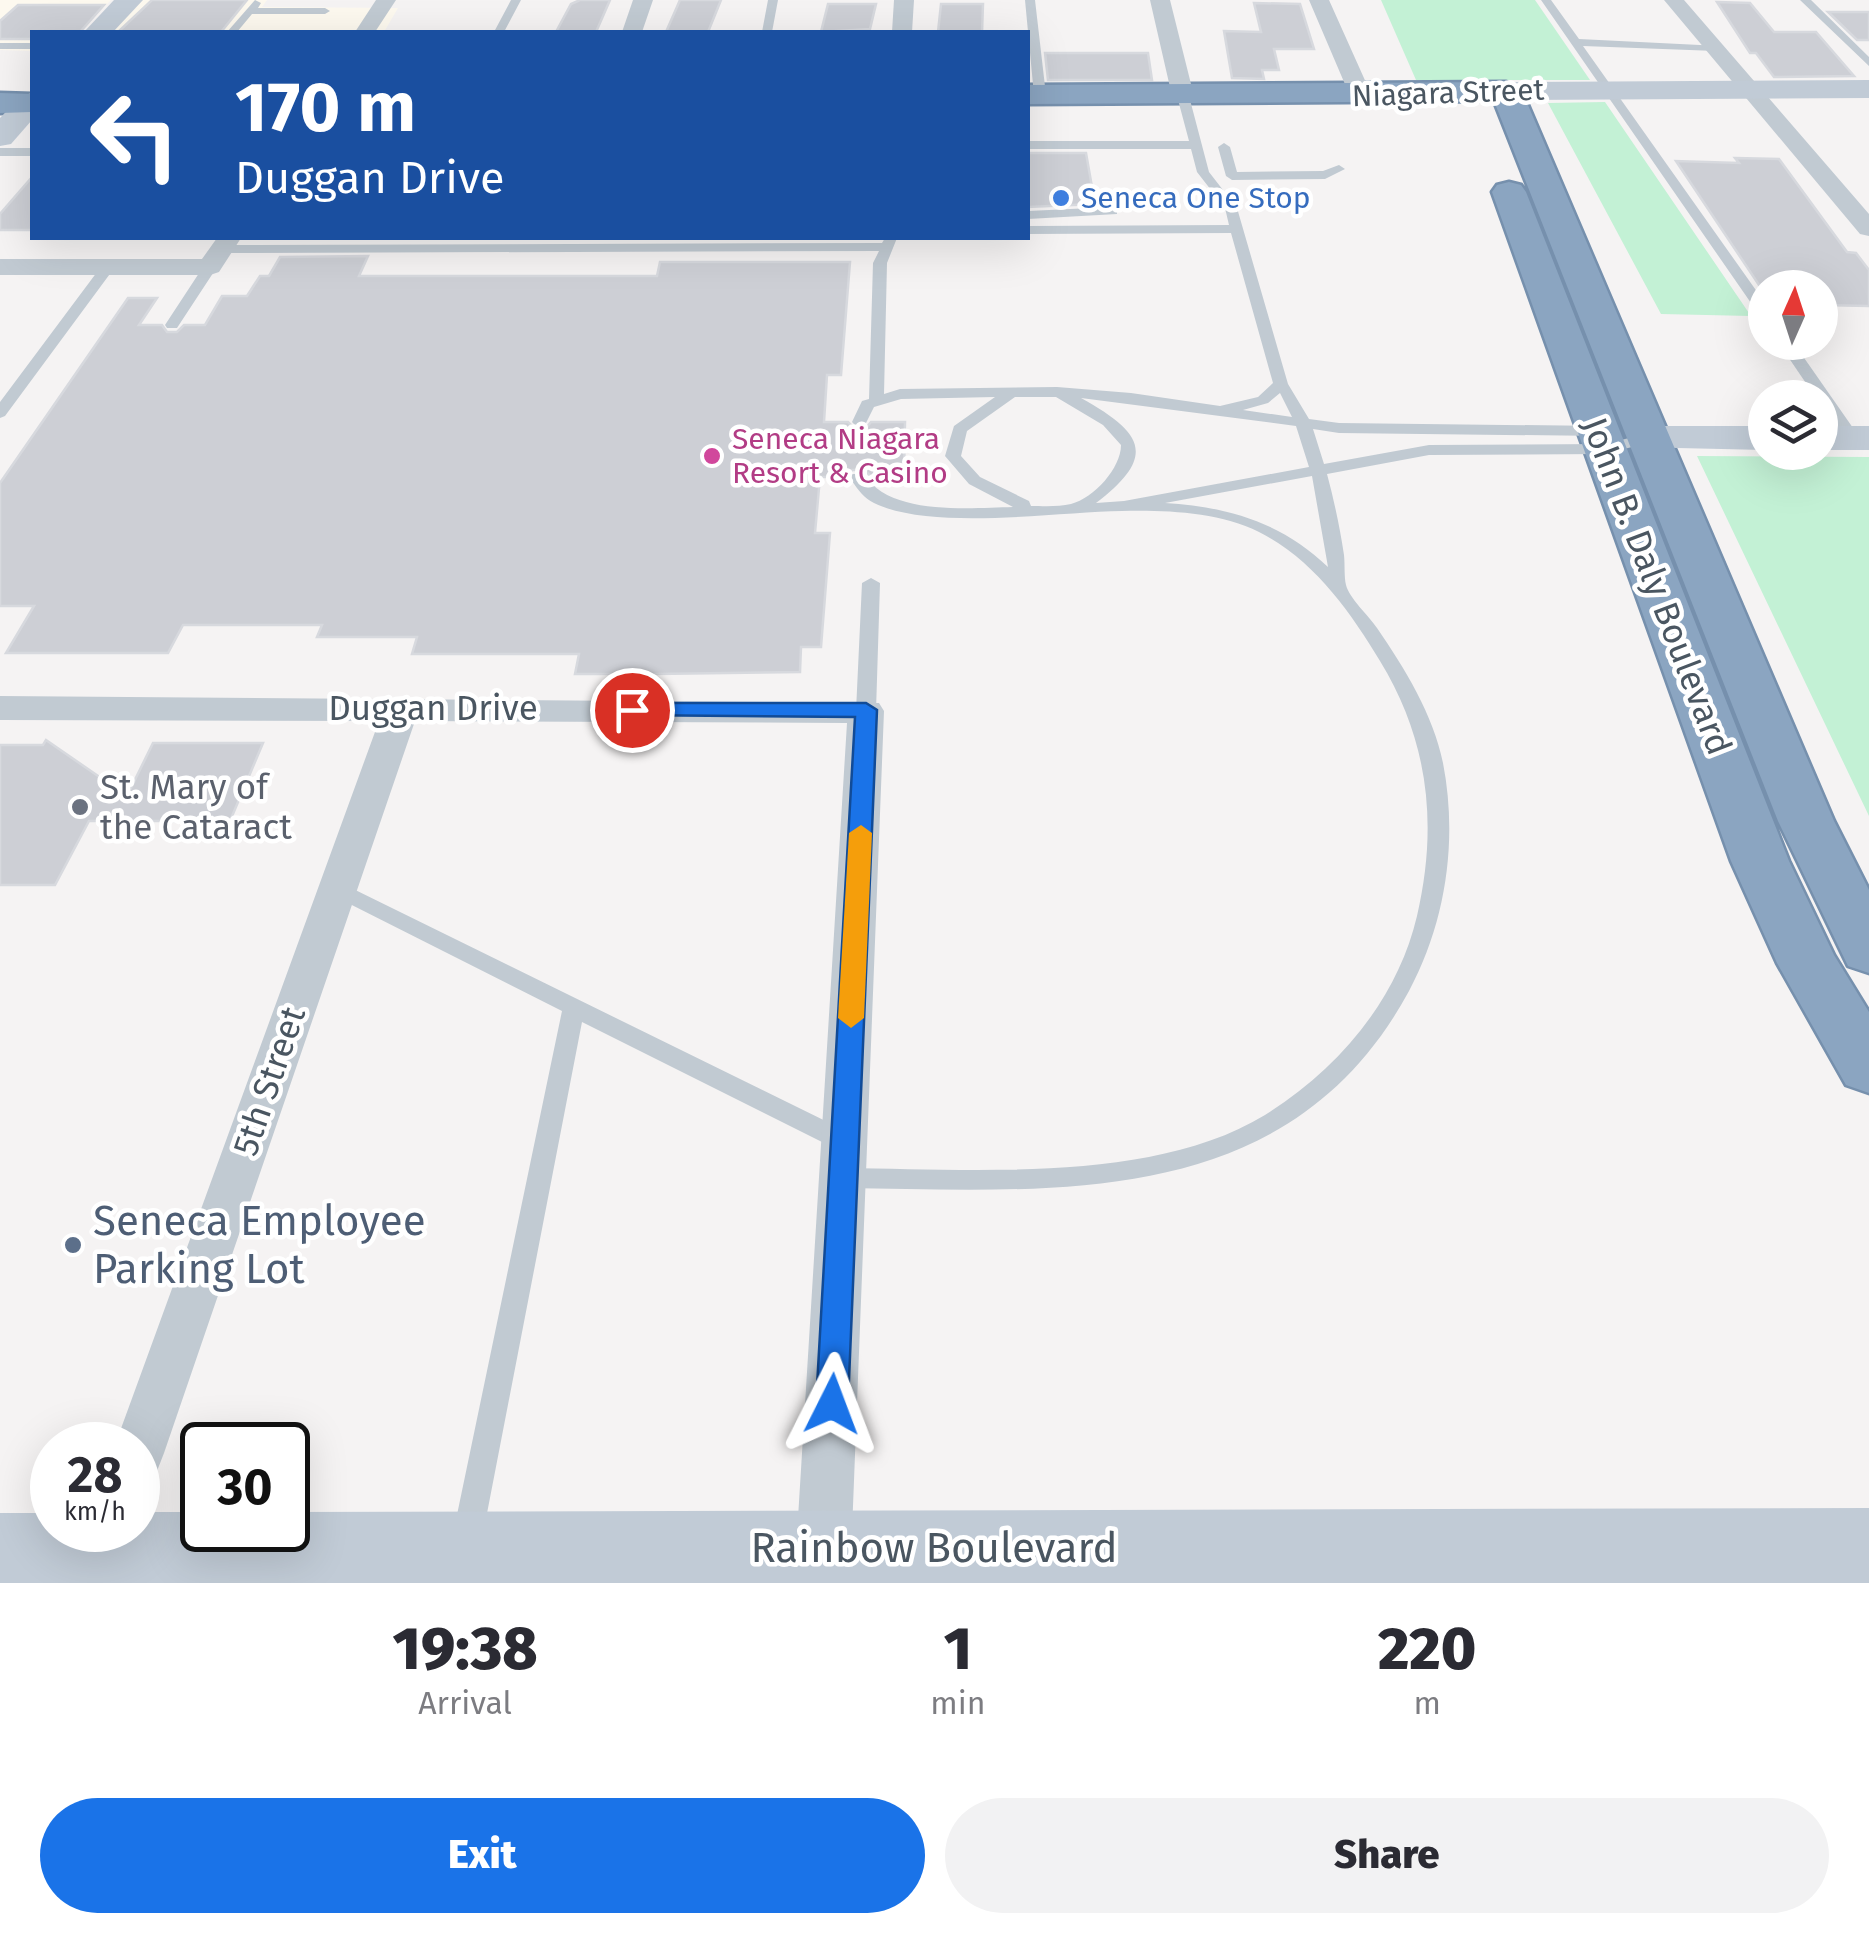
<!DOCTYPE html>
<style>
:root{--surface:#fff;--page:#f2f2f3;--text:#2b2b33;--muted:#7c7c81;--accent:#1a73e8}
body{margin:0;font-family:"Fira Sans",sans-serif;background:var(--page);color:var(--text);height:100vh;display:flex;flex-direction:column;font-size:38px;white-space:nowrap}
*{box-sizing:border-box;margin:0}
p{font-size:32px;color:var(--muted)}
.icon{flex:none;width:55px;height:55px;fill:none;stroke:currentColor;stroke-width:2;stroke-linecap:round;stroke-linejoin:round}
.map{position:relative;height:1583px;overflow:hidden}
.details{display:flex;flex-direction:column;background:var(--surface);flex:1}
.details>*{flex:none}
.banner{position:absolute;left:30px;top:30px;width:1000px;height:210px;border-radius:0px;box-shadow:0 10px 40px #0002;background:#1a4fa0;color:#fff;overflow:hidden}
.needle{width:65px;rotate:3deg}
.buttons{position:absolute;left:1748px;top:270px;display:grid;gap:20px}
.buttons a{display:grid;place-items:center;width:90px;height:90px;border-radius:50%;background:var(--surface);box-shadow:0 10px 40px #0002;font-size:50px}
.speed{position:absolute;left:30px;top:1422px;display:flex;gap:20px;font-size:50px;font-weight:700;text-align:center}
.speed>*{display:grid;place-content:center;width:130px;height:130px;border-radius:50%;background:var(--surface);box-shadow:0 10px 40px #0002;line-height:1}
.speed small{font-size:25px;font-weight:400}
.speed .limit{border:5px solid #111;border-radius:15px;background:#fff;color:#111}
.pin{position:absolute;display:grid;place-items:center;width:85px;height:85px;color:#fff;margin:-42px;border:5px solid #fff;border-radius:50%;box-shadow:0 2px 10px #0007}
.me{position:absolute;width:110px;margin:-55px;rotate:3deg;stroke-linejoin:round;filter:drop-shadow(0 0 8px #0008)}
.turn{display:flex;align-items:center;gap:35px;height:210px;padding:0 40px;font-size:45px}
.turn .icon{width:130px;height:130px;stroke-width:2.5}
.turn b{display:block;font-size:70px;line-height:85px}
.eta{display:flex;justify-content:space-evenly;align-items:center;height:170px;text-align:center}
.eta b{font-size:60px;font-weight:800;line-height:70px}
.primary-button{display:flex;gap:20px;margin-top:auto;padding:20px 40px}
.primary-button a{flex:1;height:115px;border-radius:60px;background:var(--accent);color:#fff;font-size:40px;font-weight:800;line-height:115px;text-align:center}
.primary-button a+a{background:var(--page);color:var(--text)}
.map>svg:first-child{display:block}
.commercial{fill:#fdf9ef}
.green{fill:#c3f1d5}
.building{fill:#cdcfd5;stroke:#d7d9de;stroke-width:2.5}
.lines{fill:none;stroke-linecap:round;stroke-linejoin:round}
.highway-casing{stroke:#7690ad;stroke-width:5}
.lane{fill:#c1cad2;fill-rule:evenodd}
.street{fill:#c1cad2;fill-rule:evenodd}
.secondary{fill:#c1cbd6;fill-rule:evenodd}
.highway{fill:#8ba5c1;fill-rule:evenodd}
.route{fill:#1a73e8;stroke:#114b97;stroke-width:2.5}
.slow{fill:#f59e0b}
.shop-dot{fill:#3f7fe0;stroke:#fff;stroke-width:4}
.hotel-dot{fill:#d1479c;stroke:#fff;stroke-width:4}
.worship-dot{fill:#6b7280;stroke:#fff;stroke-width:4}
.service-dot{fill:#5c6f8a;stroke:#fff;stroke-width:4}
.labels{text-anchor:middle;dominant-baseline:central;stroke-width:9;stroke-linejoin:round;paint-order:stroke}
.far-street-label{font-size:30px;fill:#4a5661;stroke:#fff}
.far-shop-label{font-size:30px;fill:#366cbe;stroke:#fff;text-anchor:start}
.far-hotel-label{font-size:30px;fill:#b23c85;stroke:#fff;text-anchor:start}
.street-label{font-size:35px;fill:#4a5661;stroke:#fff}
.worship-label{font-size:35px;fill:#5b616d;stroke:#fff;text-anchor:start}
.near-service-label{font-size:42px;fill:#4e5e75;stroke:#fff;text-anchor:start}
.near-street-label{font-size:42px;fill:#4a5661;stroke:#fff}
</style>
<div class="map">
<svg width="1869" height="1583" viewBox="0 0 1869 1583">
<rect width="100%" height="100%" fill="#f5f3f3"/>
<!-- commercial -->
<path class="commercial" d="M0,0H111L80,32H32V51L0,50Z
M142,0H267L262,7L398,8L384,32H111Z"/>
<!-- green -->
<path class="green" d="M1381,0H1535L1590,80H1416Z
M1605,102L1751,316L1661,314L1548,103Z
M1697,456L1869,457V816Z"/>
<!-- building -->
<path class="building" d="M152,0H247L221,32H118Z
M580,0H610L596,32H556L571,4Z
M680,0H721L708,32H666Z
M1717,2L1750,3L1774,32H1816L1854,76L1774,77L1756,53H1750Z
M1254,3L1300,4L1314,49H1274L1279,70H1262L1264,79L1232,78L1224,31L1261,32Z
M828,4H876L870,29L821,32Z
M941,4H983L982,32H938Z
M18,5H104L80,32H32V39H0V21Z
M1828,12H1869V40H1857Z
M1045,53H1148L1152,80H1048Z
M1028,153H1086L1095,204L1028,207Z
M1735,158L1779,159L1847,252L1856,253L1869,270V306L1820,305V288H1761L1676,161L1739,163Z
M32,177V230H0V214Z
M368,256L359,276H657L660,262H850L841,375H827L824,422H848L855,429H865L871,422H905L904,477H872L864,470H852L848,477H820L815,533H830L821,647H801L800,672L655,674L653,687H609L611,674H575L579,654H412L417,637H317L322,625H183L168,653H6L34,606H0V483L128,298H157L139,325H162L167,332H177L184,325H205L222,296H247L260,276H269L280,257Z
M46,740L127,796L153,743H263L230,821H89L55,885H0V745H43Z"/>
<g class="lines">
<!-- highway casing -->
<g class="highway-casing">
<path id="highway" d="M1506,82L1522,91L1834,821L1869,890V973L1848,966L1778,821L1494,101L1028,104V85Z
M0,93L32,94V112L0,113Z
M1509,182L1521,185L1526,192L1789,861L1834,955L1869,1012V1093L1846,1085L1777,963L1731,861L1492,192L1497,185Z"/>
</g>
<!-- lane -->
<path class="lane" d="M255,0L261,3L258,8H325L330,11L325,14H252L237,32H227Z
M511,0H521L504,32H494Z
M768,0H778L772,32H762Z
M1025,0H1035L1046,95L1040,98L1034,95Z
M1541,0H1551L1579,39L1720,46L1721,48L1716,51L1583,46L1765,303V317L1760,316Z
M1800,0H1811L1869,57V66Z
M0,43H32V49H0Z
M1183,93L1189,96L1209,172L1237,208L1288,384L1309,419L1339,423L1603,426L1611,431L1603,436L1339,433L1313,429L1324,464L1429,445L1605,444L1649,433L1657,438L1655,441L1605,454L1429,455L1327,474C1334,500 1340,528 1344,555C1345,564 1344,577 1346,585C1349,598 1369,616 1377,628C1405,669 1433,714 1443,763C1458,840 1446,922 1409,991C1290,1211 1059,1191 844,1188L835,1185L832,1178L835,1171L844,1168C971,1169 1152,1184 1265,1115C1337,1070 1397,1001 1417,916C1438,826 1429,741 1380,661C1350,611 1313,559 1259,532C1219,512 1166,510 1122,511C1056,512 931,531 874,503C864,498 858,490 852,481V474H864C889,516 969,508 1013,507L969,484L945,456L954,426L995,397L901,399L874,407L865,425H855L852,422L862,401L869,399L873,263L879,251L222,253L215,249L222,245L882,243L885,238H897L887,263L884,394L900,389L1057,387L1131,393L1220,406L1258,397L1273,383L1231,233L1028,234V226L1229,225L1225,208L1197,172L1191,149H1028V141H1189L1177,96ZM1280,393L1292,417L1243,410L1268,403ZM1015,397H1056L1103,425L1121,445C1121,468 1094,498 1071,504C1059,507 1043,506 1031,506L1029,501L980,477L961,456L967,431ZM1081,398L1296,426L1309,467L1124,501L1096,503C1159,455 1142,432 1081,398ZM1312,476L1328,567C1281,522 1228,507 1165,503Z
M1224,143L1230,147L1237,172L1323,171L1339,165L1345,169L1325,179L1232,180L1226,176L1218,147Z
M0,148H32V156H0Z
M1112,207L1117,208V214L1028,219V211Z
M103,264L115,267L5,416L0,418V402Z
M205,264L217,267L177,328H167L165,325Z
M1778,342H1793L1860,438L1858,441H1846L1820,403V398H1816Z
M871,578L880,583L876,711L866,717L856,711L862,583Z
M337,881L854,1135L857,1142L854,1149L845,1152L836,1149L582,1022L483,1534L478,1544L468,1548L458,1544L453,1534L562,1011L330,894L326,889L330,884Z"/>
<!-- street -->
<path class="street" d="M376,0H396L375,32H355Z
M633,0H653L642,32H622Z
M894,0H914L912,32H892Z
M1150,0H1170L1194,96L1191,101L1183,103L1172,96Z
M1309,0H1329L1372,96L1369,101L1361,103L1350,96Z
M1664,0H1684L1869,214V236L1860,234Z
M217,238H241L219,272L210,275H0V259H202Z
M0,696L879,703L884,711L850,1583H794L847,723L415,721L164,1453L157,1471L138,1478V1445H115L379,721L0,720Z"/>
<!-- secondary -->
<path class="secondary" d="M114,0H143L113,32H84Z
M1869,80V98L1506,100L1491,91L1506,82Z
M32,93V120L11,144L0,146V118L21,96Z
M1649,426H1765V450L1634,447L1628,438L1634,429Z
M1820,426H1869V450H1820Z
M1869,1508V1583H0V1513H52V1530H138V1512H202V1530H288V1512Z"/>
<!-- highway -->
<use href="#highway" class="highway"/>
</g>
<!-- route -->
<path class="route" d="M632,703H866L877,710L848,1404L843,1415L832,1419L821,1415L816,1404L855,717L625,715V705Z"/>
<!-- slow -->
<path class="slow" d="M861,825L872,833L864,1018L851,1028L838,1018L849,833Z"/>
<!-- markers -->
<circle class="shop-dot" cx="1061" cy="198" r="10"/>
<circle class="hotel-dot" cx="712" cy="456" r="10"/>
<circle class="worship-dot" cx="80" cy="807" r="10"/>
<circle class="service-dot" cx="73" cy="1245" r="10"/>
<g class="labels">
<!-- far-street labels -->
<g class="far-street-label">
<text transform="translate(1448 93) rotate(-2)">Niagara Street</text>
</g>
<!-- far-shop labels -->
<g class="far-shop-label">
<text x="1081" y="198">Seneca One Stop</text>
</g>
<!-- far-hotel labels -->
<g class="far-hotel-label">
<text x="732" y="439">Seneca Niagara<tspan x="732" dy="34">Resort &amp; Casino</tspan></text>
</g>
<!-- street labels -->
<g class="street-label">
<text transform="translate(1657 586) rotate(69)">John B. Daly Boulevard</text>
<text x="433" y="708">Duggan Drive</text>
<text transform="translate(269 1081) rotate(-71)">5th Street</text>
</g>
<!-- worship labels -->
<g class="worship-label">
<text x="100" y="787">St. Mary of<tspan x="100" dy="40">the Cataract</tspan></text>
</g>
<!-- near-service labels -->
<g class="near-service-label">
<text x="93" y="1221">Seneca Employee<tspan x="93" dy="48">Parking Lot</tspan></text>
</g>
<!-- near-street labels -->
<g class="near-street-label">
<text x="934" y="1548">Rainbow Boulevard</text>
</g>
</g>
</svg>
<div class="buttons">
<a><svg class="needle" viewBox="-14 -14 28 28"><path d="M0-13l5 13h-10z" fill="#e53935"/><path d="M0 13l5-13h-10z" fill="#7c7c81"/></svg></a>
<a><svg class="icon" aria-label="layers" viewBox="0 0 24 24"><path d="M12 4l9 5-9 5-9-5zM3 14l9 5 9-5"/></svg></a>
</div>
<div class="speed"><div>28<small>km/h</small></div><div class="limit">30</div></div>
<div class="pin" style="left:632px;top:710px;background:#d93025"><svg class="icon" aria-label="arrive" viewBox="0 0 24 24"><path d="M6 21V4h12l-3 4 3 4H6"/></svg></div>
<svg class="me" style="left:832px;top:1404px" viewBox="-20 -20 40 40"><path d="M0-17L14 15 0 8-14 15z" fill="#1a73e8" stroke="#fff" stroke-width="4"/></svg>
<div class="banner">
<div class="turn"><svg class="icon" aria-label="left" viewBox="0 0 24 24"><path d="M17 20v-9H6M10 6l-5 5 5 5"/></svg><div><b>170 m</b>Duggan Drive</div></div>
</div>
</div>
<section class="details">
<div class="eta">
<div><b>19:38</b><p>Arrival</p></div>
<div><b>1</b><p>min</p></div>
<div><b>220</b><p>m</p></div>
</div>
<div class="primary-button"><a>Exit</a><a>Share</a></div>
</section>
